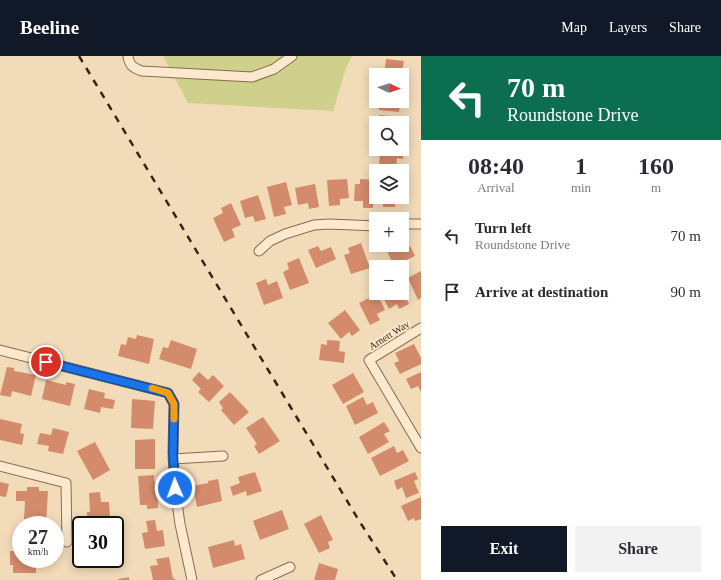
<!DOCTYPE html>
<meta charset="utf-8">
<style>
:root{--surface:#fff;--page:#f2f2f3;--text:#2b2b33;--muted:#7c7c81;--accent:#111827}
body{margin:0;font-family:Georgia,serif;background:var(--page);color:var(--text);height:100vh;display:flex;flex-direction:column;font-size:15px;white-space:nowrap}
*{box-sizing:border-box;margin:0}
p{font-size:13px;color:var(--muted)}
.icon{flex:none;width:22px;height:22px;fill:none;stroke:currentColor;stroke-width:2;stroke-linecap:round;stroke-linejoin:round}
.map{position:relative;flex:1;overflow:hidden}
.panel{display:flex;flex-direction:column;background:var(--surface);width:300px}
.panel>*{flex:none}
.top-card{background:#0b6e4f;color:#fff;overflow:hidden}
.needle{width:26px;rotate:94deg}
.buttons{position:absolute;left:369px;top:12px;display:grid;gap:8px}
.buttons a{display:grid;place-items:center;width:40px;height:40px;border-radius:0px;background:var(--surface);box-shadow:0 2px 10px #0003;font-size:20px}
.speed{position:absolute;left:12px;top:460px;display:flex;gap:8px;font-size:20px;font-weight:700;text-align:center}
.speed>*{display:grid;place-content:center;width:52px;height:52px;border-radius:50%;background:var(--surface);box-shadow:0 2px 10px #0003;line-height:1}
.speed small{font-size:10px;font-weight:400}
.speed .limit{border:2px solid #111;border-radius:6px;background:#fff;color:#111}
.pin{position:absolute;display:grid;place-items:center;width:34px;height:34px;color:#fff;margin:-17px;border:2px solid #fff;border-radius:50%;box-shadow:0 1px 4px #0007}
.me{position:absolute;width:44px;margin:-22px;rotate:358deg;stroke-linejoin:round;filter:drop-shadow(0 0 3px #0008)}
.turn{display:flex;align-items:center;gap:14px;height:84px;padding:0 20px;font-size:18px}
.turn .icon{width:52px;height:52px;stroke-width:2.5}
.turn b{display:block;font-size:28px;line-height:34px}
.eta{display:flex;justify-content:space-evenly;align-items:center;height:68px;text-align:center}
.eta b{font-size:24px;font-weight:600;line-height:28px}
.button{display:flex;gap:8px;margin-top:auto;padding:8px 20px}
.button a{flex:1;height:46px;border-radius:0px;background:var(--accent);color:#fff;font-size:16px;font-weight:600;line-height:46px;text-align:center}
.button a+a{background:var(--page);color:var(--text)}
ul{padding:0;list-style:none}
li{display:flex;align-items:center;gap:12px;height:56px;padding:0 20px}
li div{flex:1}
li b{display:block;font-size:15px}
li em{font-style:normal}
header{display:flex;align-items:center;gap:24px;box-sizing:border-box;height:56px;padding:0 20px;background:var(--accent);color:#fff}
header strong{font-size:19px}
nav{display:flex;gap:22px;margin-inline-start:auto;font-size:14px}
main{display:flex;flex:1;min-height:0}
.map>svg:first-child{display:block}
.green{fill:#d0d08d}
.building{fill:#d48b6b}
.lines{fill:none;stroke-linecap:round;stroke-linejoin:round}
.minor-casing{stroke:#8a6a52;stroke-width:11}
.minor{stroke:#fce9cd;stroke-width:9}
.rail{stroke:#372419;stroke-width:2.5;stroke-dasharray:7 7;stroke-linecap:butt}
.route-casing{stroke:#114b97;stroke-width:10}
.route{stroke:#1a73e8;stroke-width:7}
.slow{stroke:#f59e0b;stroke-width:7}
.labels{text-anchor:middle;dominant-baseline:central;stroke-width:4;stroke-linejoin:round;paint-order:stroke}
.street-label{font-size:10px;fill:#372419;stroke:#f9e6c9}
</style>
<header>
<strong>Beeline</strong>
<nav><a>Map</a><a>Layers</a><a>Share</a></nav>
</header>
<main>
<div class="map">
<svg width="421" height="524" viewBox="0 0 421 524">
<rect width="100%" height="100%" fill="#f2dbb9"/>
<!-- green -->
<path class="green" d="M163,0H352L346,12L333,55L188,47Z"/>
<!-- building -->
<path class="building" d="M386,3L404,5L402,15L408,16L407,27L402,26V19H384Z
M402,36H406L405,48H400L399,56L379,54V45H402Z
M379,59L402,61V67H378Z
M402,91H404L403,103L397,102L396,112L379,110L380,93H402Z
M347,123L349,142L340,143V149L329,150L327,124Z
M360,123L374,124L373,152H363V145H354L355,128H360Z
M286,126L292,149L284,151L286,158L274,161L267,131Z
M315,128L319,151L309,153L308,147L298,149L295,132Z
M258,139L266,163L255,166L253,160L245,162L240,145Z
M383,141H403V143H395V151H383Z
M231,147L241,169L232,173L235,181L224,186L213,162L223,157L221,152Z
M361,187L370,212L351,218L344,199L350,197L348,192Z
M390,189H402L404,193L410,190L415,200L394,210L385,191Z
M318,190L321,195L331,191L336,203L316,212L308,194Z
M299,202L309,227L290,234L283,216L289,213L287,207Z
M421,215V242L418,244L408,222Z
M266,223L268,229L277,225L283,242L264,249L256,227Z
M402,233L409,248L399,253L397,248L389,253L381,237H402Z
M377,238L385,254L377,258L380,264L370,269L359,247Z
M345,254L360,274L352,280L349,276L341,283L328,267Z
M137,279L154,283L149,308L118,300L121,288L126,289L128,281L136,283Z
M171,284L197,293L191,313L159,303L163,291L168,292Z
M327,284L340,285L339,295L345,296L344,307L319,304L321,288L327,289Z
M414,288L421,302V308L400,318L394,307L399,305L395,297Z
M7,311L14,312V315L36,319L31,340L12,335L11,341L0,339Z
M199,316L208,324L213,319L224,330L209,346L198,336L201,333L192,324Z
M421,316V336L418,330L411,333L406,323Z
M353,317L364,336L343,348L332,329Z
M46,324L66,329V326L75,328L70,350L42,343Z
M89,333L105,337L104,342L115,344L113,353L101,351L100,357L84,353Z
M230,336L249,356L234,369L221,354L223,352L219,346Z
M363,341L367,349L373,346L378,357L355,369L346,350Z
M132,343L155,345L153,373L131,372Z
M263,361L280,385L259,398L254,390L257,388L246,372Z
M0,363L22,368L20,377L24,378L22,389L0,384Z
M384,366L390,375L384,378L389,386L368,398L359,381Z
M53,372L69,376L63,398L48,395L49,390L37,388L40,377L51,379Z
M155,383V413H135V384Z
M95,386L110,414L93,424L77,395Z
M394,390L397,397L403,394L409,405L380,420L371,402Z
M255,416L262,435L247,440L246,435L233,440L230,431L240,427L238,421Z
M415,416L418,423L414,425L419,437L406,442L402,431L397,434L394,425Z
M154,419V426H157L158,452L147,453V449H140L138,420Z
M218,423L222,445L197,451L193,430L208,427V425Z
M0,426L9,428L6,441L0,440Z
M27,431H39V435H48L46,469H33V463H24L25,445H16V435H27Z
M100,436L101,446H109L110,462L87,464V456H90L89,437Z
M421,441V463L415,465L414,462L408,465L401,450Z
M282,454L289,473L260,484L253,465Z
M321,459L333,484L328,486L330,492L319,497L304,468Z
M155,464L157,475L163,474L165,490L145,493L142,477L148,476L146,465Z
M234,484L235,490L241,488L245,503L213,512L208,491Z
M15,485H21V503H36V517H13V509H10V495H15Z
M115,500H116V505L98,506L97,503H115Z
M169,501L173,523L175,522V524H153L150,510L158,509L156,503Z
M319,507L338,513L335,524H314Z
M129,521V524H118V523Z"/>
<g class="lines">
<!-- minor casing -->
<g class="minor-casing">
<path id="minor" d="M128,0C129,9 133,12 142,15L252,21L274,13L292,0
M402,168H421
M259,195L270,185L285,178L314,169L329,168L376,170
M421,272L369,304L421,392
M0,294L168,337L174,348L173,397L175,432L180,468L192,524
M173,403L223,400
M0,410L66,427L67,486
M261,524L290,511"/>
</g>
<!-- minor -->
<use href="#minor" class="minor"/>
<!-- rail -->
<path class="rail" d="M79,0L358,463L397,524"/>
</g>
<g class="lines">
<!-- route casing -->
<g class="route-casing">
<path id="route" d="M46,306L168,337L174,348L173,398L175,432"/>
</g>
<!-- route -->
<use href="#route" class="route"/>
<!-- slow -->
<path class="slow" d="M152,332L168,337L174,348V363"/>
</g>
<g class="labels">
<!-- street labels -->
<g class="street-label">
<text transform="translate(389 279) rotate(-32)">Arnett Way</text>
</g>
</g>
</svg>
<div class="buttons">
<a><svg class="needle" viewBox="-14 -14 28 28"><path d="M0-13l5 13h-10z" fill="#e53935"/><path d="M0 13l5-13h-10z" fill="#7c7c81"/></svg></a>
<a><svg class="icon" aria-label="search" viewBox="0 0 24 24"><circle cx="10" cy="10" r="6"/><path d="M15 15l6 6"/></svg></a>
<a><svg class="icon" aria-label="layers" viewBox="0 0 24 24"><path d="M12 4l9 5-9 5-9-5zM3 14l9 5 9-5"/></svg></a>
<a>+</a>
<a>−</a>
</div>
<div class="speed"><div>27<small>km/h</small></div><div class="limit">30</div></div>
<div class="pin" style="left:46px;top:306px;background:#d93025"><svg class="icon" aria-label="arrive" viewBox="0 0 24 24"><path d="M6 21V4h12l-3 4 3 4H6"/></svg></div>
<svg class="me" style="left:175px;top:432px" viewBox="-20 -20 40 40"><circle r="17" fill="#1a73e8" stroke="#fff" stroke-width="3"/><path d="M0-11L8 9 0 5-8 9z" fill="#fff"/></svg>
</div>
<section class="panel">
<div class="top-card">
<div class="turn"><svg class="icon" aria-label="left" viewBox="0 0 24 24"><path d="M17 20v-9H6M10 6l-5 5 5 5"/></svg><div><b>70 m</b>Roundstone Drive</div></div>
</div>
<div class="eta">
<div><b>08:40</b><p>Arrival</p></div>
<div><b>1</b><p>min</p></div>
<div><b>160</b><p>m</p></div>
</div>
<ul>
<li><svg class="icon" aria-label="left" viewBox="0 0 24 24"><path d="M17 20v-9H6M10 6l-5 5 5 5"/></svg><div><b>Turn left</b><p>Roundstone Drive</p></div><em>70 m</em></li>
<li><svg class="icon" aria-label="arrive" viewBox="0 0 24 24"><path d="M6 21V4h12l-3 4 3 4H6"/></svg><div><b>Arrive at destination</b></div><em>90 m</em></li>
</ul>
<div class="button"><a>Exit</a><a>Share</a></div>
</section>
</main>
